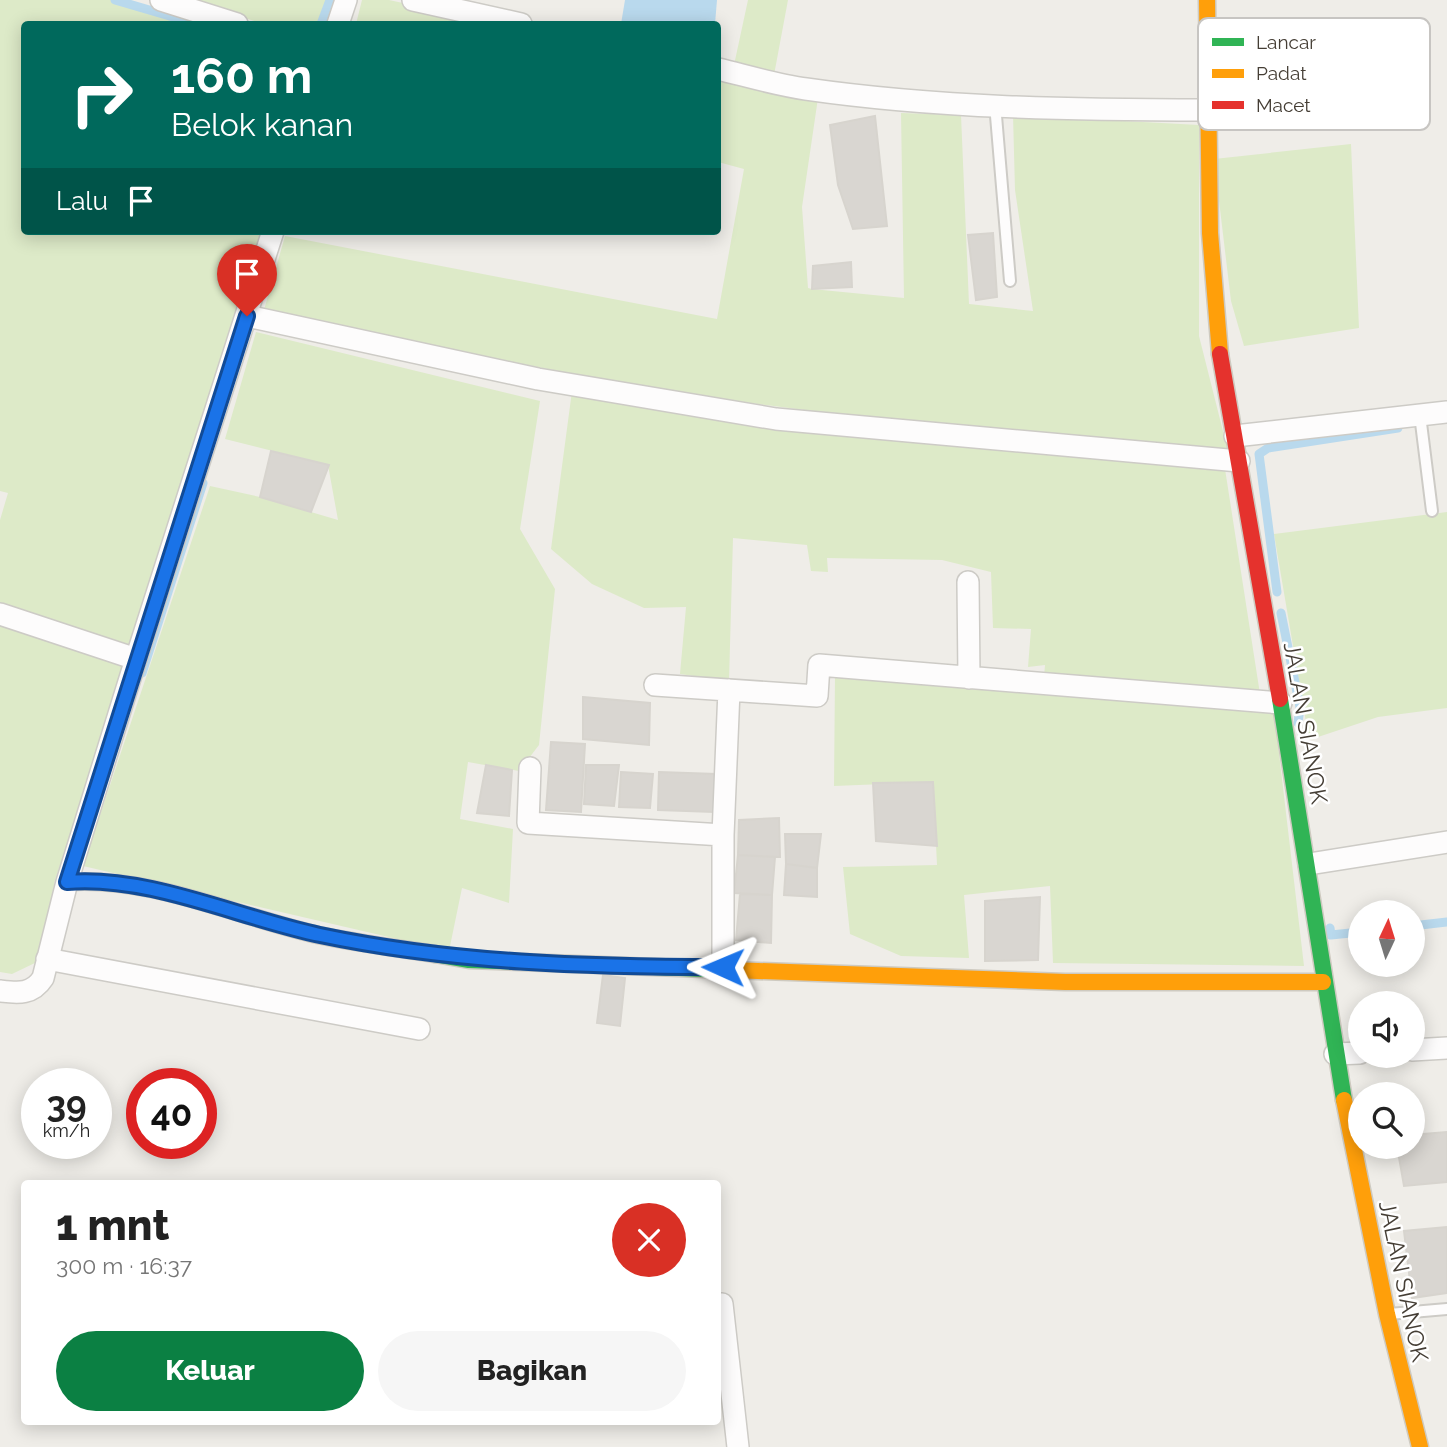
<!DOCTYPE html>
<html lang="id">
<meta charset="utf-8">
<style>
:root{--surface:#fff;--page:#f6f6f6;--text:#222;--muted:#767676;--accent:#0b8043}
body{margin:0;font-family:Raleway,sans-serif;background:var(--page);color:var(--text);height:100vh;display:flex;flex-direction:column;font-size:26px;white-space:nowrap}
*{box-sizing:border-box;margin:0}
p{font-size:23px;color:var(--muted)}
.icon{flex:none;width:38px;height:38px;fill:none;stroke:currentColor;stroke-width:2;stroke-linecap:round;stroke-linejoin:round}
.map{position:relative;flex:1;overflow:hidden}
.details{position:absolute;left:21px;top:1180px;width:700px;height:245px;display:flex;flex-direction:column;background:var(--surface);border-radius:7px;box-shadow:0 4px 18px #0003}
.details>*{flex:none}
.top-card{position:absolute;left:21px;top:21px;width:700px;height:214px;border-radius:7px;box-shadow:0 4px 18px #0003;background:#00695c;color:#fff;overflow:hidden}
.needle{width:46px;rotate:4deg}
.fabs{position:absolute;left:1348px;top:900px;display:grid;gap:14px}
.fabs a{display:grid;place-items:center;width:77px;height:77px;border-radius:50%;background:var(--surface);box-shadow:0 4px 18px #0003;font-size:35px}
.speed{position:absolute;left:21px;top:1068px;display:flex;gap:14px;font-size:35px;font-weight:700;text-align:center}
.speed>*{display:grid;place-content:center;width:91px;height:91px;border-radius:50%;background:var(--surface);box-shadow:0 4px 18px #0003;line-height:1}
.speed small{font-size:18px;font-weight:400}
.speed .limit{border:10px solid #d22;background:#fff;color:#111}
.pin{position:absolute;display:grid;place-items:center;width:60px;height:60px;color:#fff;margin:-72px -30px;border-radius:50% 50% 50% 0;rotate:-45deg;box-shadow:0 0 7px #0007}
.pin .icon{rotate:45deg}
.me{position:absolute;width:77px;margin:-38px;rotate:271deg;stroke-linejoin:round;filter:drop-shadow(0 0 5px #0008)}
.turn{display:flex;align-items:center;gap:24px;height:147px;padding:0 35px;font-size:32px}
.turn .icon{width:91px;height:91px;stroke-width:2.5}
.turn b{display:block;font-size:49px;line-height:60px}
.then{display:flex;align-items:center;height:66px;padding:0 35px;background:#0003;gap:14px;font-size:26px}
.round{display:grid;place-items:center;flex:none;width:74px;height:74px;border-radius:37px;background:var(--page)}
.overview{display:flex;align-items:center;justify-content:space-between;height:119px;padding:0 35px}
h1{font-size:42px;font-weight:800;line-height:52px}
.cta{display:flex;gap:14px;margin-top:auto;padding:14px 35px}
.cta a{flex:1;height:80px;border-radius:42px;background:var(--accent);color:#fff;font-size:28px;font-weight:800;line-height:80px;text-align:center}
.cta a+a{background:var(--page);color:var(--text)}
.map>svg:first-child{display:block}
.green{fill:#ddeac8}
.water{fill:#b9d9ed}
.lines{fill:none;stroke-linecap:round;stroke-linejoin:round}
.stream{stroke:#b9d9ed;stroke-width:9}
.building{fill:#d9d6d1;stroke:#d7d4ce;stroke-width:2}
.lane-casing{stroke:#cdcbc6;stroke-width:14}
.street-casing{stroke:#cdcbc6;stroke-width:24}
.fast-casing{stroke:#cecac0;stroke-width:19}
.slow-casing{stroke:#cecac0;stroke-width:19}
.jam-casing{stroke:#cecac0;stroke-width:19}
.lane{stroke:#fdfcfc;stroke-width:10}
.street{stroke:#fdfcfc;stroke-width:21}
.fast{stroke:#30b455;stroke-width:16}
.slow{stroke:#ff9f0a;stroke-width:16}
.jam{stroke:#e5322d;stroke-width:16}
.route-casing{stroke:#114b97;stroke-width:18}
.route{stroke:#1a73e8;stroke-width:12}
.labels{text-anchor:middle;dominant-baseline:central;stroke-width:5;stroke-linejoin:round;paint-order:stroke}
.street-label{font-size:23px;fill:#453e35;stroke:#fff}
.key{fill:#fff;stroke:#c7c5c2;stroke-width:2}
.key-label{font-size:19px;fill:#453e35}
</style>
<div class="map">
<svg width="1447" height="1447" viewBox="0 0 1447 1447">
<rect width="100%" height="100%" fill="#efede8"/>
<!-- green -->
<path class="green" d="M0,0H115L197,24H24V231H265L131,648L0,606V520L8,493L0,491Z
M187,0H330L321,24H264Z
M362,0H389L500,24H356Z
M748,0H788L774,75L734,65Z
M718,77L818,98L802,207L808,288L812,289L904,298L901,113L961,115L969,304L1033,311L1015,190L1013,115L1199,125V336L1228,451C1071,439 915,425 758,404C592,382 428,344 264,310L285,236L717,319L744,169L718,162Z
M1351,144L1359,328L1244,346L1231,301L1214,159Z
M256,332L540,401L520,529L555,589L539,745L519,771L468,762L460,819L513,829L509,903L462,888L449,951L83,866L210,486L260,497L338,520L328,465L225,439Z
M572,391L1225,469L1260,694L1044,677L1045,665L1028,667L1031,629L993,628L991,572L942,560L827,558L828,572L811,571L807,545L733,538L729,681L680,674L686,607L644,608L592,584L551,549Z
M1447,512V708L1378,717L1309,740L1274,534Z
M0,622L127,662L55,880L39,961L12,974L0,972Z
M835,676L1274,711L1304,966L1053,963L1050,886L964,895L969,958L901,956L850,934L843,867L937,865L933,782L834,786Z"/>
<!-- water -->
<path class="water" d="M625,0H717L715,24H621Z"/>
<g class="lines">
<!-- stream -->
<path class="stream" d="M115,0L197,24
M321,24L330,0
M1277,592L1259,454L1268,448L1398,428
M1281,613L1300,707L1298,723
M142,673L203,483
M1412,926L1447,922
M1330,928L1331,935L1360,932"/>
</g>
<!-- building -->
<path class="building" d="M875,116L887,226L853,229L838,185L830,125Z
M993,233L997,297L976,300L968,235Z
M851,262L852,287L812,289L813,266Z
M271,451L329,465L311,512L260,497Z
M583,697L650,703L649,745L583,739Z
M551,742L585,744L581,812L546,810Z
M486,765L512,770L509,816L477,813Z
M586,765H619L614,806L584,804Z
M621,772L653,774L650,808L619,807Z
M659,772L716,774L714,812L658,810Z
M933,782L937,846L876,841L873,783Z
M779,818L780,857L738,855L739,820Z
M785,834H821L817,868L786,864Z
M738,855L775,857L772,895L734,893Z
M786,864L817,868V897L784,895Z
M740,894L772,895L771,943L736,940Z
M1040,897L1038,960L985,961V901Z
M603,975L625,978L620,1026L597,1023Z
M1447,1132V1182L1404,1186L1397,1146H1412V1135Z
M1447,1227V1293L1412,1298L1404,1231Z"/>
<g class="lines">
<!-- lane casing -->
<g class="lane-casing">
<path id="lane" d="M995,104L1010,281
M1420,415L1432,511
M1389,1314L1447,1309"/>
</g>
<!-- street casing -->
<g class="street-casing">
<path id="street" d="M161,0L237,24
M413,0L521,24
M338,24L346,0
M718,69C747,76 777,85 806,89C938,108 1074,110 1207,110
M247,316L538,379L776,419L1239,461
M1235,436L1447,412
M968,582L969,678
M0,614L136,659
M655,685L817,696L819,665L1281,703
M530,768L528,823L723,835
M1309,864L1447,842
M47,959L419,1029
M723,967V835L729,690
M0,991C18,993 32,995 43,978L67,882L136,659L273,231
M1412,1050L1447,1048
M1335,1054L1360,1053
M722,1304L738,1447"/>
</g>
<!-- fast casing -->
<g class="fast-casing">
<path id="fast" d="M1280,699L1344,1100
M435,954L469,960L732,970"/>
</g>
<!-- slow casing -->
<g class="slow-casing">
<path id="slow" d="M1207,0L1210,233L1220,354
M732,970L1065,982H1323
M1344,1100L1387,1314L1420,1447"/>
</g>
<!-- jam casing -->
<g class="jam-casing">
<path id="jam" d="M1220,354L1280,699
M67,882C153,876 235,916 318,935C357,943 396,948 435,954"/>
</g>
<!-- lane -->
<use href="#lane" class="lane"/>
<!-- street -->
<use href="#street" class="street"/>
<!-- fast -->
<use href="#fast" class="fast"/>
<!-- slow -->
<use href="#slow" class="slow"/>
<!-- jam -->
<use href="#jam" class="jam"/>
</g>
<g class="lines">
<!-- route casing -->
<g class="route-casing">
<path id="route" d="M247,316L67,882C149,875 239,918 320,935C453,963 588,967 723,967"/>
</g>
<!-- route -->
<use href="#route" class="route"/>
</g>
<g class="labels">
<!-- street labels -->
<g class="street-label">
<text transform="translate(1306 723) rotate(80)">JALAN SIANOK</text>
<text transform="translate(1404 1281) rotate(78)">JALAN SIANOK</text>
</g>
</g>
<!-- legend -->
<rect x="1198" y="18" width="232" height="112" rx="10" class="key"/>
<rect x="1212" y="38" width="32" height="8" fill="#30b455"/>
<rect x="1212" y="69" width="32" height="9" fill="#ff9f0a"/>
<rect x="1212" y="101" width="32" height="8" fill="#e5322d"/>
<g class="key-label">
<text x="1256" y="49">Lancar</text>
<text x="1256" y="80">Padat</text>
<text x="1256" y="112">Macet</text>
</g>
</svg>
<div class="fabs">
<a><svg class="needle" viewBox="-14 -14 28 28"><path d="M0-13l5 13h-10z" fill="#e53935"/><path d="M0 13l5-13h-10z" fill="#767676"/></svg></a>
<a><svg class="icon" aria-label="sound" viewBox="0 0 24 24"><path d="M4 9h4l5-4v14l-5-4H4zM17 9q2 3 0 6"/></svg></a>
<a><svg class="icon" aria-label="search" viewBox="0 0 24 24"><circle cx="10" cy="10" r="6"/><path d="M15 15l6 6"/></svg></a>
</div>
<div class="speed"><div>39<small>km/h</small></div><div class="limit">40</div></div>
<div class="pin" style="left:247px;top:316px;background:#d93025"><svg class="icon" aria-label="arrive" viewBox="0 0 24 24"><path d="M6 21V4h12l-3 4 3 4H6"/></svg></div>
<svg class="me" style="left:723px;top:967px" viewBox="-20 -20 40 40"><path d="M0-17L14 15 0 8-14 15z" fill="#1a73e8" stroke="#fff" stroke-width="4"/></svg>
<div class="top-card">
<div class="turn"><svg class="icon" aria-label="right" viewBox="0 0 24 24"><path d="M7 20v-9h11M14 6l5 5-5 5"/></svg><div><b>160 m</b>Belok kanan</div></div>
<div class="then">Lalu<svg class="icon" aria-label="arrive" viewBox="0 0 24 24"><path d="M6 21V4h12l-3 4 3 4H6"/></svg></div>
</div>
<section class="details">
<div class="overview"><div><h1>1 mnt</h1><p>300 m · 16:37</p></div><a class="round" style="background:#d93025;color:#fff"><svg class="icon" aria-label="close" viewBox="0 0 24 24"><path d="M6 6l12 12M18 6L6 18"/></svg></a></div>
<div class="cta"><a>Keluar</a><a>Bagikan</a></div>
</section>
</div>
